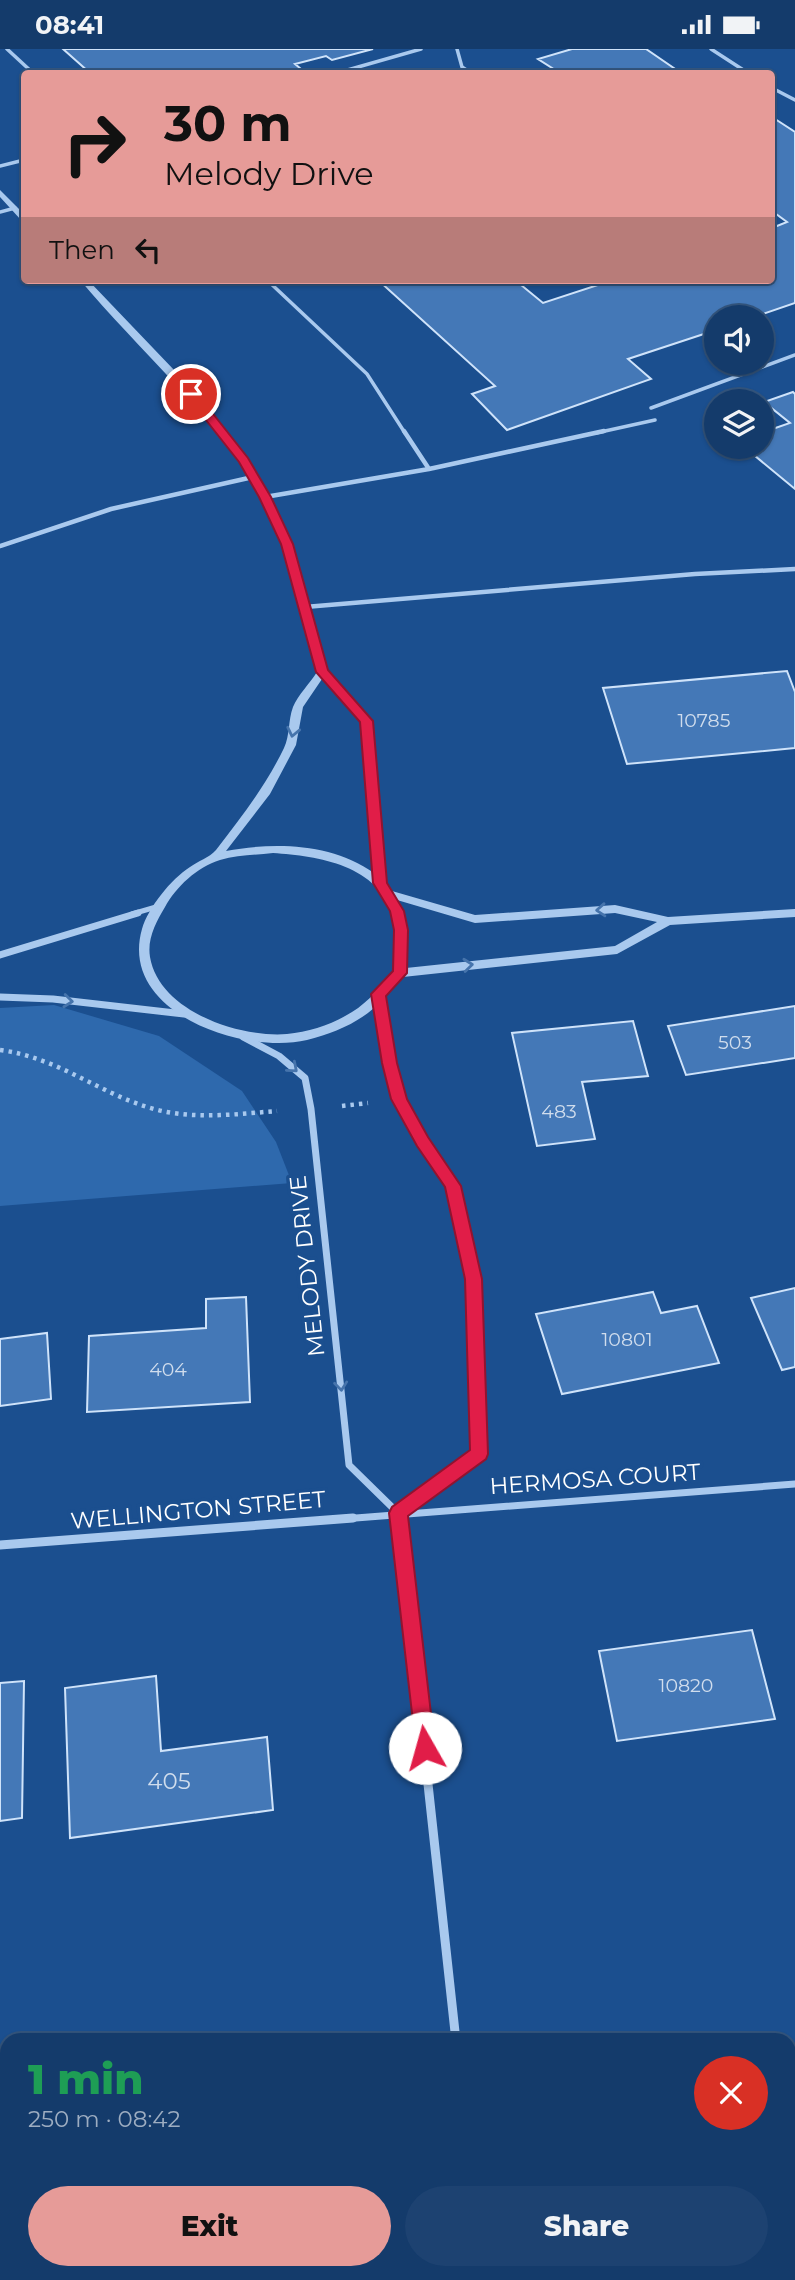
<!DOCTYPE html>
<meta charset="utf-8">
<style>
:root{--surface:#143b6b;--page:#1d4271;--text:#f1f3f6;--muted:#9dadc1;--line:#33557e;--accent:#e69b98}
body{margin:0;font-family:Montserrat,sans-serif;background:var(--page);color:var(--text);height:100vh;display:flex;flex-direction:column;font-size:26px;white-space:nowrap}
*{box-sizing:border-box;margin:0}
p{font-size:23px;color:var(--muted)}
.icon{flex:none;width:38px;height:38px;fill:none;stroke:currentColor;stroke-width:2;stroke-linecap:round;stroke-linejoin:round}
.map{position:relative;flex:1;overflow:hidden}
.panel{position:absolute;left:0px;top:1984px;width:796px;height:247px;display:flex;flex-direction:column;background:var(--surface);border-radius:21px 21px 0 0;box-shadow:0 2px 5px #0004,0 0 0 2px var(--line)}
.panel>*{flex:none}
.top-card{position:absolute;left:21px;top:21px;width:754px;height:214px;border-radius:7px;box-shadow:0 2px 5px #0004,0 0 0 2px var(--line);background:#e69b98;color:#111;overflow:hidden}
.controls{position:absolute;left:704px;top:256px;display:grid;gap:14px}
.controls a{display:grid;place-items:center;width:70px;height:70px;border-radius:50%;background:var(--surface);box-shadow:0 2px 5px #0004,0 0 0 2px var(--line);font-size:35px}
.pin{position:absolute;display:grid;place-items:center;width:60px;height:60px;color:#fff;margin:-30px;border:4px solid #fff;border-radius:50%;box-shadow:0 2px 7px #0007}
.me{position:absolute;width:77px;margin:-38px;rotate:353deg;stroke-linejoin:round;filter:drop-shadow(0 0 5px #0008)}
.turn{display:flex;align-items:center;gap:24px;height:147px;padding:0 28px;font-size:32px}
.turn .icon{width:91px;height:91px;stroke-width:2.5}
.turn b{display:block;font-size:49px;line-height:60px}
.then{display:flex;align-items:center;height:66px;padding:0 28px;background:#0003;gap:14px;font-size:26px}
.round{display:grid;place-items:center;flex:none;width:74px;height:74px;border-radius:37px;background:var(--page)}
.overview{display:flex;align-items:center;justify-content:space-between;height:119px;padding:0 28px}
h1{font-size:42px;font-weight:800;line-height:52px;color:#1e9e55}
.action{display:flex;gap:14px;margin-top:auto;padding:14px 28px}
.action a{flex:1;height:80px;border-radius:42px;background:var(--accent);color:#111;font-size:28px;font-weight:800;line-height:80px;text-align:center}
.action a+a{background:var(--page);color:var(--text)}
.status{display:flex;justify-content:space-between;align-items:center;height:49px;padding:0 35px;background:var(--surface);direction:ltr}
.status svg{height:19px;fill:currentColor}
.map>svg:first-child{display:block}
.green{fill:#2e69ad}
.building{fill:#4478b7;stroke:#cfe3fa;stroke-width:2}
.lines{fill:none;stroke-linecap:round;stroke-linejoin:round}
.path{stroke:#a9c9ee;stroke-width:4.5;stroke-dasharray:3.5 5;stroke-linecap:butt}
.service-far1{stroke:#a9c9ee;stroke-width:3.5}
.service{stroke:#a9c9ee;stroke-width:4.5}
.minor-far2{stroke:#a9c9ee;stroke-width:5}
.minor-far1{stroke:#a9c9ee;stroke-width:7}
.minor{stroke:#a9c9ee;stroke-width:9}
.tertiary{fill:#a9c9ee;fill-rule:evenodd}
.oneway{stroke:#4674ac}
.route{fill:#e11d48;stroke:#92132f;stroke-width:2}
.labels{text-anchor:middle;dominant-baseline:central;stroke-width:7;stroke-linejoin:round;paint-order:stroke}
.number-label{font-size:19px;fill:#d0dded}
.street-label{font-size:23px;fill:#fff;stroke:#1b4f8f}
.near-number-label{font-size:23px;fill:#d0dded}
</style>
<div class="status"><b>08:41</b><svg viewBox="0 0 49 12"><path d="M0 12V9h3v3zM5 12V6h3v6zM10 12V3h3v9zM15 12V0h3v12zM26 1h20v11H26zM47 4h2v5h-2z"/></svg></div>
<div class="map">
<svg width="795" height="2231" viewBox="0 0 795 2231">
<rect width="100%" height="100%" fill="#1b4f8f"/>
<!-- green -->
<path class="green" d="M54,956L159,987L242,1042L276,1093L292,1134L0,1157V959Z"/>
<!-- building -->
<path class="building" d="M63,0H373L332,11L326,7L295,15L301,20L284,24L273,21L260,24H90Z
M572,0H646L681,24H560L538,10Z
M772,68L795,83V254L754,268H716V281L628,310L651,330L507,381L472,345L495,337L378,231H515L543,254L613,231H772V179L787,173L772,162Z
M793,343L795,345V440L743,397H761V384L790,374L764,353Z
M787,622L795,643V699L627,715L603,639Z
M795,957V1009L686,1026L668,977Z
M633,972L648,1027L582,1033L595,1090L537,1097L512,984Z
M795,1239V1318L782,1321L751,1249Z
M653,1243L661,1264L697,1257L719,1314L562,1345L536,1265Z
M246,1248L250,1353L87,1363L89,1287L206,1279V1250Z
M47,1284L51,1350L0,1357V1290Z
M752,1581L775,1670L617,1692L599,1602Z
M156,1627L161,1702L267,1688L273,1761L70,1789L65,1639Z
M24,1632L22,1769L0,1772V1634Z
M795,2097V2229L710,2231L709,2224H789V2098Z
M7,2158V2224H32V2231H0V2159Z
M85,2224H302L303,2231H85Z"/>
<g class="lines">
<!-- path -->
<path class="path" d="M0,1001C60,1009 99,1045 154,1060C194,1071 237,1065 277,1062
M342,1057L368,1054"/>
<!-- service-far1 -->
<path class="service-far1" d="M7,0L33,24
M457,0L462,18L471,24
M711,0L748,24
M337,24L421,0
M772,39L795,51
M0,117L24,111
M0,163L15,159
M267,231L367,325L405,384
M651,359L795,306
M596,384L655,371"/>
<!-- service -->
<path class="service" d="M404,382L429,420
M265,448L429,420L604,382
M0,497L111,460L253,428
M305,558L695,525L795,520"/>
<!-- minor-far2 -->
<path class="minor-far2" d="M132,865L156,858"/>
<!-- minor-far1 -->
<path class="minor-far1" d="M0,906L138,864
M378,945L399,1050L422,1093L453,1137L474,1230L479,1405L399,1463
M0,948L53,950L184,965
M243,988L279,1007L305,1029L311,1060L349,1416L398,1464L399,1471
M330,1471L795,1435"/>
<!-- minor -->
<path class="minor" d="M399,1469L456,1992
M0,1496L353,1469
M480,2224V2231"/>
<!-- tertiary -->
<path class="tertiary" d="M0,141L24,165V171H21L0,148Z
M80,231H88L175,322L217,370L248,412L270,448L292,495L327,622L371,672L385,835L392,842L475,866L615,856L668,868L795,860V868L670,876L617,905L403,928C393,938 384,949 374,959C356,975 331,985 307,991C244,1006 118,964 142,880C148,859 171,830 190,818C198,812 209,809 216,801C242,767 265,738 284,699C290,687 288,671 293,658C298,646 310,634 317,623C309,594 301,565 293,536C290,522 287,508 282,495C242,387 152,317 80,231ZM322,630L361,673L374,824C332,794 274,793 226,802L270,745L296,696L303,658ZM273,804C318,807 380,816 393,869C398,886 396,905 394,923C381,936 369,953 352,963C333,975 310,983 287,985C239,989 159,962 150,908C147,890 156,873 165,858C176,838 197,818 220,811C237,806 256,806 273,804ZM397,851L475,874L615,864L657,873L615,897L406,919C407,895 408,874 397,851Z"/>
</g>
<!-- one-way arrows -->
<defs><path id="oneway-chevron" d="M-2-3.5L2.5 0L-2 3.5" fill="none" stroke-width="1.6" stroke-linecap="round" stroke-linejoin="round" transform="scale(1.75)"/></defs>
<g class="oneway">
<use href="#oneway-chevron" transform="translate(293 683) rotate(102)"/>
<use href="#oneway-chevron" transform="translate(601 861) rotate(176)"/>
<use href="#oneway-chevron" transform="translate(468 916) rotate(-6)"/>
<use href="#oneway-chevron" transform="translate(68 952) rotate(6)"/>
<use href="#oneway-chevron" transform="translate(293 1019) rotate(41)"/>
<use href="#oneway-chevron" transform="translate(341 1337) rotate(84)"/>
</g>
<!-- route -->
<path class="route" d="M187,342H195L248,409L271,448L293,495L328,621L373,672L387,834L404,862L408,881L407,924L386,947L397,1014L407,1050L428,1088L461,1137L482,1230L488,1405L486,1410L408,1467L435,1699L432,1705L425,1708L418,1705L416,1699L389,1464L392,1458L470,1401L465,1230L445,1138L417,1097L391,1050L382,1014L371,945L393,922L394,881L390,862L373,834L360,673L316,623L281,495L259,448L239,413L187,347Z"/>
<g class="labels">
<!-- number labels -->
<g class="number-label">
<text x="704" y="671">10785</text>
<text x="735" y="993">503</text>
<text x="559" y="1062">483</text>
<text x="627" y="1290">10801</text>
<text x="168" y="1320">404</text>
<text x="686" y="1636">10820</text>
</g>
<!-- street labels -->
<g class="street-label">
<text transform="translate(307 1217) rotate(-96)">MELODY DRIVE</text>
<text transform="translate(595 1430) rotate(-4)">HERMOSA COURT</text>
<text transform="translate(198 1461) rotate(-5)">WELLINGTON STREET</text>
</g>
<!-- near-number labels -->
<g class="near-number-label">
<text x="169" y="1732">405</text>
</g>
</g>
</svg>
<div class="controls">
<a><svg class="icon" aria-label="sound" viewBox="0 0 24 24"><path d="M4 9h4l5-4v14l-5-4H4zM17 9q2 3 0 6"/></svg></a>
<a><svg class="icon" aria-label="layers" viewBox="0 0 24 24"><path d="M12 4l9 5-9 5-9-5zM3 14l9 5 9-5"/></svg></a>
</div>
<div class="pin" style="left:191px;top:345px;background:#d93025"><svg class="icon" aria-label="arrive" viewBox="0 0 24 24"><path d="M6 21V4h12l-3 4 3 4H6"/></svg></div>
<svg class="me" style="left:425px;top:1699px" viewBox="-20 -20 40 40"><circle r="19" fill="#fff"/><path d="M0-13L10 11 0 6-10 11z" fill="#e11d48"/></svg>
<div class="top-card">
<div class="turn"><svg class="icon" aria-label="right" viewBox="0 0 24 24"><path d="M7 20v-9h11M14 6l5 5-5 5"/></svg><div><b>30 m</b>Melody Drive</div></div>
<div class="then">Then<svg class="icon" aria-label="left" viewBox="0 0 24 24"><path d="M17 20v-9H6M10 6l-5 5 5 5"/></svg></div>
</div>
<section class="panel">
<div class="overview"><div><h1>1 min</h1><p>250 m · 08:42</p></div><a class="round" style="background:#d93025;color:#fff"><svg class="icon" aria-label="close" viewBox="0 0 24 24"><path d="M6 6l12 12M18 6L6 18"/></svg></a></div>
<div class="action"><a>Exit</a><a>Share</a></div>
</section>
</div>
